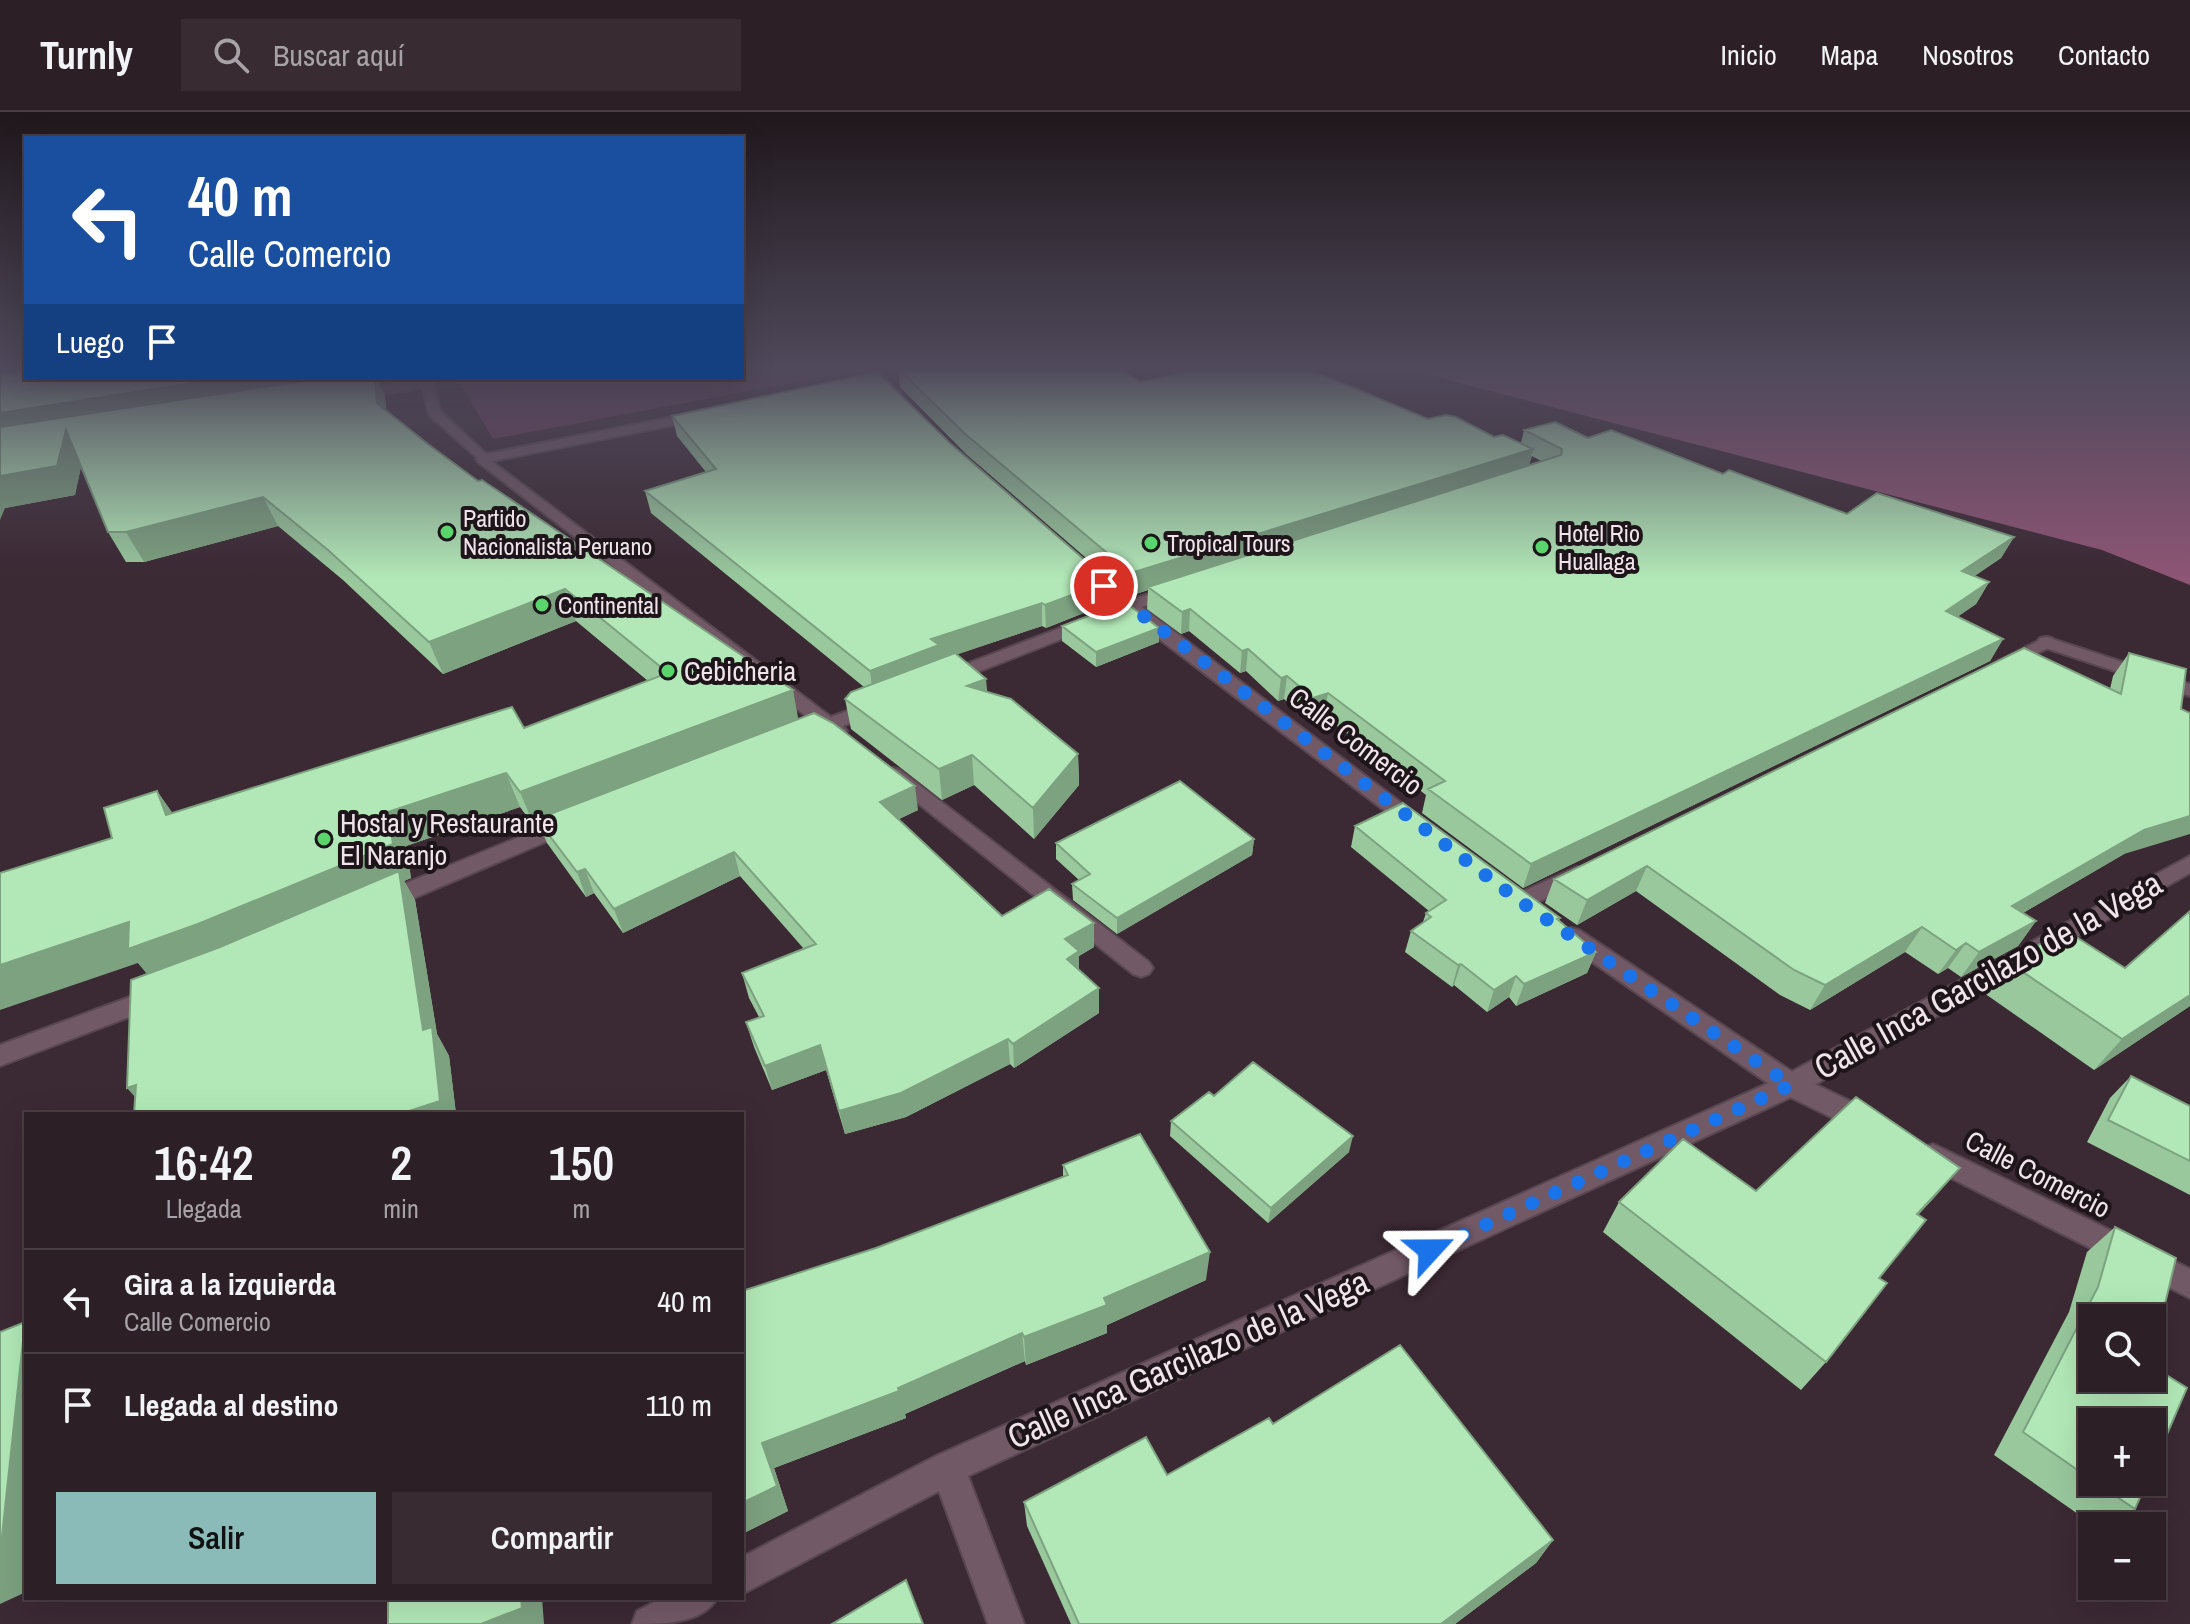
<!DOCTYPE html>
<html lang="es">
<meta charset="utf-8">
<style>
:root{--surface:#2c1f26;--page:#382c32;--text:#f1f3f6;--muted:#a6a2a7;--line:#483d43;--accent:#8bbbb9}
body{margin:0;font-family:"Archivo Narrow",sans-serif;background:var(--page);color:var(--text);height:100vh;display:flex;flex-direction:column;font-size:30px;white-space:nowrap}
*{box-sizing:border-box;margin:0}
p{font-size:26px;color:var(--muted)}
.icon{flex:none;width:44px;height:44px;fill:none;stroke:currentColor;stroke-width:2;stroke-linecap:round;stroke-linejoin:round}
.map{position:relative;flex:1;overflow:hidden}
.panel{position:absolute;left:24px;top:1000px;width:720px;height:488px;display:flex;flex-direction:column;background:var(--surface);border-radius:0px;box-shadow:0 8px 32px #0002,0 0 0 2px var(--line)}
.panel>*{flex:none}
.banner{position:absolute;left:24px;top:24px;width:720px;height:244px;border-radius:0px;box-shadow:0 8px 32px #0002,0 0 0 2px var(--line);background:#1a4fa0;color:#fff;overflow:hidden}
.tools{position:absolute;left:2078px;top:1192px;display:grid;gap:16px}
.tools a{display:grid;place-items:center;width:88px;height:88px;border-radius:0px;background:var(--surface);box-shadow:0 8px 32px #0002,0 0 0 2px var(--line);font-size:40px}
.pin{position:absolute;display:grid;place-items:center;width:68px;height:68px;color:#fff;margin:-34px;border:4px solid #fff;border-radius:50%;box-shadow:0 2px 8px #0007}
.me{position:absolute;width:88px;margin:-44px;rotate:66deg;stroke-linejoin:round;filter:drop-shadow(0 0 6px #0008)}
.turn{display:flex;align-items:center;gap:28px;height:168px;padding:0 32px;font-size:36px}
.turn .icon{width:104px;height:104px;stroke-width:2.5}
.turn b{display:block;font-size:56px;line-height:68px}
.then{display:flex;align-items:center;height:76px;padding:0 32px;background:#0003;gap:16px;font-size:30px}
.eta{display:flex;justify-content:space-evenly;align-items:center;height:136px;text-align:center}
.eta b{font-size:48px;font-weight:600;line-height:56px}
.primary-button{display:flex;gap:16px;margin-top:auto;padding:16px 32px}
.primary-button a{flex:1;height:92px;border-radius:0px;background:var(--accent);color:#111;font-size:32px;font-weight:600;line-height:92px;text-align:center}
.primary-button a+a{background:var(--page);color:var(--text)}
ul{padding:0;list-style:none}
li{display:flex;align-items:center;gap:24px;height:104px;padding:0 32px;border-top:2px solid var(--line)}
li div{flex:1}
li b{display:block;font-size:30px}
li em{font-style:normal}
header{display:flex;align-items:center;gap:48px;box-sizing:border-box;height:112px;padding:0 40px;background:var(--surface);border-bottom:2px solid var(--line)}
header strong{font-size:38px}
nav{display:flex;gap:44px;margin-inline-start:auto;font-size:28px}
.search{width:560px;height:72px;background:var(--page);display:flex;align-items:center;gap:20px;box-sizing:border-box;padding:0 28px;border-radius:0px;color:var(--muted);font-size:30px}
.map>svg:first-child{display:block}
.green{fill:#6e3a58}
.water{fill:#8e5575}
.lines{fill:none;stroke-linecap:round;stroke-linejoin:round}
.service-casing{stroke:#584750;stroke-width:4}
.minor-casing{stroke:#584750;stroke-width:4}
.tertiary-casing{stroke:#584750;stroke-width:4}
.service{fill:#725966;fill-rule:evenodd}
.minor{fill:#725966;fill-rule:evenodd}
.tertiary{fill:#725966;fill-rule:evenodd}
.wall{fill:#99c89d;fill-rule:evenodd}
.shaded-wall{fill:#7da280}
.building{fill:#b2e8b7;stroke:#7da280;stroke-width:2}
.route{stroke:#1a73e8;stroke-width:14;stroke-dasharray:0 25.2}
.poi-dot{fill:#5ad56e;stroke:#1d1519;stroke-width:3}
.labels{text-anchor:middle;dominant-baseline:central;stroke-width:8;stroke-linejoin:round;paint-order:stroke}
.far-poi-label{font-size:24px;fill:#f0e4ea;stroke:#1d1519;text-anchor:start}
.poi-label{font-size:28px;fill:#f0e4ea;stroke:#1d1519;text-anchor:start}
.street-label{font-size:28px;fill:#f0e4ea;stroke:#1d1519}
.near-street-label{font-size:34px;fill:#f0e4ea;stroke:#1d1519}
</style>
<header>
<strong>Turnly</strong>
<div class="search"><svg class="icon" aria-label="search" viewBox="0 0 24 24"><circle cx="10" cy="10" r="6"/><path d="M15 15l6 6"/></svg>Buscar aquí</div>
<nav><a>Inicio</a><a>Mapa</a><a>Nosotros</a><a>Contacto</a></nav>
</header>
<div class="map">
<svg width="2190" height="1512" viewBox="0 0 2190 1512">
<rect width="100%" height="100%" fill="#3b2933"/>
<!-- green -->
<path class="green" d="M742,256H838L844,261L493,327L457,266H742Z"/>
<!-- water -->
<path class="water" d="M1356,256H2190V473L2102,438L1417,260Z"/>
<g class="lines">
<!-- service casing -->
<g class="service-casing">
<path id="service" d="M1174,475L1180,476L1182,480L1180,484L1127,499L1119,494L1121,490Z
M2046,525L2052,526L2055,530L2052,534L2008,556L2002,557L1993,552Z
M1577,755L1585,758L1588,763L1585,768L1521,798L1513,796L1510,790L1513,784Z"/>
</g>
<!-- minor casing -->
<g class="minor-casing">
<path id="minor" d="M483,343L831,605L877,588L886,594L884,598L843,614L847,619L844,623L837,625L827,620L805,628L798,626L795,622L815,611L478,350L476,347Z
M1089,505L1095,506L1098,510L1095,514L952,570H940L937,566L940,562Z
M2046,525L2190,572V584L2040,534L2037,530L2040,526Z
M893,656L900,658L1149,850L1153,856L1149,862L1141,865L1133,862L886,666L883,662Z
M571,704L582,711L578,716L393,795H377L374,789L377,783Z
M2190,744V761L1800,981L968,1364L1024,1512H988L939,1379L742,1482V1445L936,1344L1782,965Z
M157,875L166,877L169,884L166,891L0,954V933Z
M662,1486H717C703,1512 662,1512 632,1512L637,1499Z"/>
</g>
<!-- tertiary casing -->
<g class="tertiary-casing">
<path id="tertiary" d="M861,256H874L900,280L890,283Z
M420,266H432L440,299L486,342L704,299L711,303L704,307L483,351L429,303L422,276L353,287L347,283Z
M1086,453L1424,708L1428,713L1424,718H1410L1121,498L1080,461V455Z
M1571,816L1579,818L1800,965L1877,1002L1880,1010L1877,1018L1867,1021L1857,1018L1782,981L1563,830L1559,824L1563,818Z
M1933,1032L2190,1157V1186L1923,1052L1919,1044L1923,1036Z"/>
</g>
<!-- service -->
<use href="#service" class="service"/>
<!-- minor -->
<use href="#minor" class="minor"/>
<!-- tertiary -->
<use href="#tertiary" class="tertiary"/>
</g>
<!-- wall -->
<path class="wall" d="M0,256L383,269L379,270L385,285L386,299L428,332L799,607L918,698L899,707L1002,804L1094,811V835L1079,844V858L1099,876V901L1014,956L1010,952L906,1005L845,1022L826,958L772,978L754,935L746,910L759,905L749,886L742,861L804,837L740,764L623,821L594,781L586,785L547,731L539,712L534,714L520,695L406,734L411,766L404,769L415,788L437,922L449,944L456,1002H134L148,862L138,851L112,726L157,679L172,701L524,616L648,569L576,509L443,562L343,468L278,414L144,450H126L108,420L81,354L75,383L5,396Z
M898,256L1140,270L1494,325L1521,331L1524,318L1588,326L1723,362L1847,402L2014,425L2001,446L1974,464L1989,470L1976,492L1957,505L2003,527L1990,549L1523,776L1422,701L1426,683L1324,604L1309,609L1284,587L1278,589L1246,559L1240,561L1189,519L1181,522L1147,497L1148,478L1130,484L966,342L900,275ZM1532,344L1541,349L1529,353Z
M672,304L1109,491L1046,516L1042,514L957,542L987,580L1078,642L1079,673L1034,727L974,673L942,688L851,617L845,587L864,575L651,401L645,379L706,360L677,324Z
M1062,514L1159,516V530L1096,555L1062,529Z
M2129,541L2181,597L2124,742L2023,801L2036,809L2018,834L1961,865L1948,856L1938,862L1905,840L1810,898L1780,883L1636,779L1577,813L1545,791L1554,767L2110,577L2113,564Z
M1355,714L1560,806L1559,809L1596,840L1587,861L1516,894L1509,885L1487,900L1454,873L1452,875L1405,840L1411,819L1423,810L1426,801L1429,799L1351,735Z
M1254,727L1252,743L1117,822L1073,788L1072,772L1079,768L1056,747V731Z
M2190,799V894L2094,958L1984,881L2008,850L2125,856Z
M2131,964L2190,994V1083L2087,1030L2110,986Z
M1171,1009L1349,1040L1268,1111L1170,1024Z
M1063,1053L1206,1168L1107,1213V1221L1026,1253L1025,1249L905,1302L906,1306L774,1356L788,1399L742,1422V1179L876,1136L1063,1065Z
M1960,1056L1918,1103L1826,1250L1801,1278L1603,1120L1619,1090L1756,1079Z
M2115,1115L2092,1266V1370H2147L2135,1397L2108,1414H2095L1994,1343L2069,1200L2087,1140Z
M1273,1312L1553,1428L1536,1451L1455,1512H1071L1027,1414L1024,1390L1167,1363Z"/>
<!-- shaded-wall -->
<path class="shaded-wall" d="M225,266H383V269L379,270L385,285L388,319L83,346L75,383L5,396L0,408V301Z
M1533,337L1528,358L1148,475V478L1130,484L1131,461Z
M263,385L278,414L144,450L126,420Z
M2014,425L2001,446L1950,481L1962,459Z
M1109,469V491L1046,516L1045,493Z
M1989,470L1976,492L1934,521L1946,499Z
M565,477L576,509L443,562L429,530Z
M1042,491V514L941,548L873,583L870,559L931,527Z
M1190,497L1189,519L1181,522L1182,500Z
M1159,516V530L1096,555V540Z
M2003,527L1990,549L1523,776L1531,752Z
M1248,537L1246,559L1240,561L1242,539Z
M1287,564L1284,587L1278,589L1281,566Z
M986,567L989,597L967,574Z
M793,578L799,611L537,707L539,712L534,714L520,680Z
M1328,581L1324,604L1309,609L1313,586Z
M1078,642L1079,673L1034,727L1033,696Z
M972,643L974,673L942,688L939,657Z
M506,661L520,695L406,734L411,766L404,769L415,788L437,922L449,944L456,1002H400L155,872L138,851L0,898V853L388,700Z
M915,674L918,698L884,714L880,690Z
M157,679L181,713L166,703Z
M2190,704V722L2124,742L1994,818L2012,794L2144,718Z
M1254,727L1252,743L1117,822V806Z
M734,740L740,764L623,821L614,797Z
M1647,754L1636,779L1577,813L1587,788Z
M585,757L594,781L586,785L577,760Z
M2036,809L2018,834L1961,865L1979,840Z
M1094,811V835L1079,844V864L1067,871L1065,827Z
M1922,815L1905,840L1810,898L1825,873Z
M1966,831L1948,856L1938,862L1956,838Z
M1596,840L1587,861L1516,894L1524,872Z
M1461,852L1454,873L1452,875L1458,853Z
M1516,864L1509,885L1487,900L1494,878Z
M1099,876V901L1014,956L1013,932Z
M2190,883V894L2094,958L2122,927Z
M1008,927L1010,952L906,1005L845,1022L839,999Z
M820,933L826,958L772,978L765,954Z
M136,973L150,1002L127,976Z
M1353,1024L1349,1040L1268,1111L1271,1096Z
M1960,1056L1934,1086L1891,1132L1917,1102Z
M1210,1140L1206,1168L1107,1213V1221L1026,1253L1024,1225L1104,1186Z
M25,1210L26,1211V1480L0,1492V1443Z
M1022,1221L1025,1249L905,1302L906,1306L774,1356L788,1399L742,1422V1391L762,1331L898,1276Z
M1553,1428L1536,1451L1455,1512H1441Z
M521,1486H542L544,1512H481Z"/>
<!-- building -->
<path class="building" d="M0,256H26V266H225L0,301Z
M898,256H1119L1140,270L1205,256H1306L1428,307L1446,303L1456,305L1494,325L1503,323L1533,337L1131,461L964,321Z
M877,260L950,331L1109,469L1045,493L1042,491L931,527L939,533L870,559L645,379L716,357L672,304Z
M323,266H375L377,291L428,332L478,369L482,368L793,578L520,680L506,661L388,700L393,732L198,812L128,837L129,810L0,853V761L112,726L104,696L157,679L166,703L512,595L524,616L668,561L565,477L429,530L328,438L263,385L126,420H108L66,318L57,354L0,364V315Z
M1555,310L1588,326L1611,318L1723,362L1729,358L1847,402L1877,381L2014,425L1962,459L1989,470L1946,499L2003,527L1531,752L1428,677L1445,669L1328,581L1313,586L1287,564L1281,566L1248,537L1242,539L1190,497L1182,500L1148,475L1561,343L1562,337L1524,318Z
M1125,490L1159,516L1096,540L1062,514Z
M2024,536L2121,582L2129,541L2186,557L2181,597L2190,601V704L2144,718L2012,794L2036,809L1979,840L1966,831L1956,838L1922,815L1825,873L1794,858L1647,754L1587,788L1554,767Z
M955,541L986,567L967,574L1011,587L1078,642L1033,696L972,643L939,657L845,587L851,580Z
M814,601L833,611L915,674L880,690L1002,804L1049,777L1094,811L1065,827L1079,839L1067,847L1099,876L1013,932L1008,927L901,981L839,999L820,933L765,954L746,910L764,904L742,861L816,832L734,740L614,797L585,757L577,760L537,707Z
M1180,669L1254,727L1117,806L1072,772L1090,762L1056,731Z
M1403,691L1560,806L1557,807L1596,840L1524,872L1516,864L1494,878L1461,852L1458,853L1411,819L1431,805L1426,801L1446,788L1355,714Z
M399,759L423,918L432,915L440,989L400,1002H134L136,973L127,976L131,868L220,835Z
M2190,799V883L2122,927L2008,850L2065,818L2125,856Z
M1253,950L1353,1024L1271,1096L1171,1009L1209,980L1214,984Z
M2131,964L2190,994V1049L2108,1008Z
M1856,985L1960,1056L1917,1102L1926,1108L1879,1166L1887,1171L1826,1250L1619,1090L1683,1027L1756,1079Z
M1140,1022L1210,1140L1104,1186L1107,1193L1024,1225L1022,1221L898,1276L899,1279L762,1331L777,1374L742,1391V1179L876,1136L1068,1063L1063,1053Z
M2115,1115L2176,1146L2152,1246V1206H2092V1266H2152V1254L2187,1276L2152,1357V1310H2092V1368L2023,1320L2098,1175Z
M25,1210L0,1443V1220Z
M1400,1233L1553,1428L1441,1512H1079L1024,1390L1146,1325L1167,1363L1269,1306L1273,1312Z
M2095,1370H2147L2135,1397Z
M906,1468L923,1512H832Z
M388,1486H521L522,1496L481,1512H388Z"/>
<!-- sky -->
<linearGradient id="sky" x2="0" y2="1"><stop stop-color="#20171c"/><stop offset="0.55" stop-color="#4f495b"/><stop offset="1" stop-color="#4f495b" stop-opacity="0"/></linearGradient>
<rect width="2190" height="467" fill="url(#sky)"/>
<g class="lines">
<!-- route -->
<path class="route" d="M1104,474L1521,790L1791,973L1430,1138"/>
</g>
<!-- markers -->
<g class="poi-dot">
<circle cx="447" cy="420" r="8"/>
<circle cx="1151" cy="431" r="8"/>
<circle cx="1542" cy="435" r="8"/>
<circle cx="542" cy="493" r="8"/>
<circle cx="668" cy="559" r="8"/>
<circle cx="324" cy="727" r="8"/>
</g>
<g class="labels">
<!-- far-poi labels -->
<g class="far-poi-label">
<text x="463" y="406">Partido<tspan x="463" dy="28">Nacionalista Peruano</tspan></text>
<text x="1558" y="421">Hotel Rio<tspan x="1558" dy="28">Huallaga</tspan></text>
<text x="1167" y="431">Tropical Tours</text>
<text x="558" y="493">Continental</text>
</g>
<!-- poi labels -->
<g class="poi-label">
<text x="684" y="559">Cebicheria</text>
<text x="340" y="711">Hostal y Restaurante<tspan x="340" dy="32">El Naranjo</tspan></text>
</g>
<!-- street labels -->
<g class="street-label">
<text transform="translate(1356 629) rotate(37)">Calle Comercio</text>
<text transform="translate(2038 1062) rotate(27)">Calle Comercio</text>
</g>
<!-- near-street labels -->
<g class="near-street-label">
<text transform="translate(1988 863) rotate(-29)">Calle Inca Garcilazo de la Vega</text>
<text transform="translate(1188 1247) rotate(-24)">Calle Inca Garcilazo de la Vega</text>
</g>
</g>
</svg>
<div class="tools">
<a><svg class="icon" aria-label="search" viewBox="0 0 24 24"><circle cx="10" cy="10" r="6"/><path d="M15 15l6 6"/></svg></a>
<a>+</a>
<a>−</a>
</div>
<div class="pin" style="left:1104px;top:474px;background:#d93025"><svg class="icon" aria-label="arrive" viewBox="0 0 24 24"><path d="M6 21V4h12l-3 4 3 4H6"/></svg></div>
<svg class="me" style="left:1430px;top:1138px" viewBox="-20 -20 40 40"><path d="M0-17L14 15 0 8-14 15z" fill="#1a73e8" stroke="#fff" stroke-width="4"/></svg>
<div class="banner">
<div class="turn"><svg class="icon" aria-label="left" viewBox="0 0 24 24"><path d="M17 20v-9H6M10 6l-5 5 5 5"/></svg><div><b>40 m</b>Calle Comercio</div></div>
<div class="then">Luego<svg class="icon" aria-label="arrive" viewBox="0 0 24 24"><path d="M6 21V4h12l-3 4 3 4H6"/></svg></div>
</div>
<section class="panel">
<div class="eta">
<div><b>16:42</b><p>Llegada</p></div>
<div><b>2</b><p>min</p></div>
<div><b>150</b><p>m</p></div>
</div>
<ul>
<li><svg class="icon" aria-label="left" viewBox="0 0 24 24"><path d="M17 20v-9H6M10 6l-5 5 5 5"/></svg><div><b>Gira a la izquierda</b><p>Calle Comercio</p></div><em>40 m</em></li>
<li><svg class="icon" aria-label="arrive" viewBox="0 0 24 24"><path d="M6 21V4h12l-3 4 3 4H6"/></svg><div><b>Llegada al destino</b></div><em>110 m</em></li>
</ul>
<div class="primary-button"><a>Salir</a><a>Compartir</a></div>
</section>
</div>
